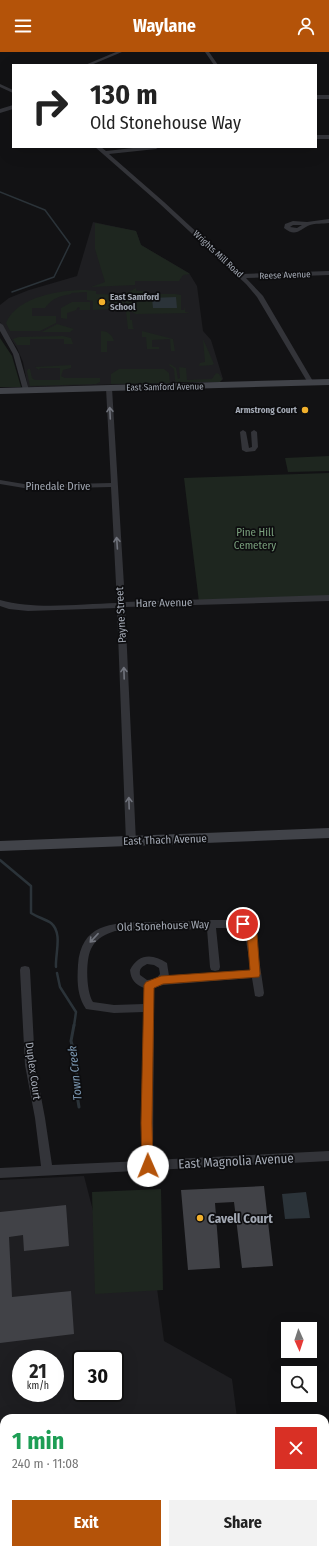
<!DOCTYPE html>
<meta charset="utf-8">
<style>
:root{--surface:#fff;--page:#f2f2f2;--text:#222;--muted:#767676;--accent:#b45309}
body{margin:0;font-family:"Fira Sans Condensed",sans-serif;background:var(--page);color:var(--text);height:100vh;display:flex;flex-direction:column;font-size:15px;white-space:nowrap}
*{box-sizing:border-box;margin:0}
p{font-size:13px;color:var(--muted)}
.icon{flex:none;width:22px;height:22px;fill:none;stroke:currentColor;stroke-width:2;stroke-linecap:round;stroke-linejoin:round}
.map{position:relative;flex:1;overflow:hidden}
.side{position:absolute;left:0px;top:1362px;width:329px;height:140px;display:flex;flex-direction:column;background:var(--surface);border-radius:12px 12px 0 0;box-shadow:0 4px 16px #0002}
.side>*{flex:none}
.hud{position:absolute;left:12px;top:12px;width:305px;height:84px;border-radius:0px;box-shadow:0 4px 16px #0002;background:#fff;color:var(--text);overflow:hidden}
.needle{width:26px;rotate:177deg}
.fabs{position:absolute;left:281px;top:1270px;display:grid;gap:8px}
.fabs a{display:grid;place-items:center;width:36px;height:36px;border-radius:0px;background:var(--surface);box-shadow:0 4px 16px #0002;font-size:20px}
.speed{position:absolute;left:12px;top:1298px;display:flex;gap:8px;font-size:20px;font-weight:700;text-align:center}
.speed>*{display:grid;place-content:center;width:52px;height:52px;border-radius:50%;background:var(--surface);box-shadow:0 4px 16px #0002;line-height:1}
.speed small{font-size:10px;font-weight:400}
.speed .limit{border:2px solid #111;border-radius:6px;background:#fff;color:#111}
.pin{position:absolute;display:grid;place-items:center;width:34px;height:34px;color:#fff;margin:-17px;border:2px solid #fff;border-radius:50%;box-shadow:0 1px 4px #0007}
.me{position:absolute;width:44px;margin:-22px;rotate:359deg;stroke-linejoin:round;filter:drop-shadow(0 0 3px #0008)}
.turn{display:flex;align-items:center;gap:14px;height:84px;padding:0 12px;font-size:18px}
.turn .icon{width:52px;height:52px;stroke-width:2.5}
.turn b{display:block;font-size:28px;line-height:34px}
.round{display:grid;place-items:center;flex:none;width:42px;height:42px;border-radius:0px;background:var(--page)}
.head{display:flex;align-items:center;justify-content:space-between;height:68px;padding:0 12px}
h1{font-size:24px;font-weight:700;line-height:30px;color:#1e9e55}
.cta{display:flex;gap:8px;margin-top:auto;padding:8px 12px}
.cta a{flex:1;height:46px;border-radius:0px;background:var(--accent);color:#fff;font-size:16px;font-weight:700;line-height:46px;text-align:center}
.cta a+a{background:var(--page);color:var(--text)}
header{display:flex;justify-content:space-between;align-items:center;height:52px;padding:0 12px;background:var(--accent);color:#fff;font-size:18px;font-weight:700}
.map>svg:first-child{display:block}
.built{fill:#1e1e21;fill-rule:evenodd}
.green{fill:#1e261f}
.water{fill:#2b3339}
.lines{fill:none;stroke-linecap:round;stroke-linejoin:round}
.stream-far2{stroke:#2b3339;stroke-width:1.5}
.stream-far1{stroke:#2b3339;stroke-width:2.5}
.stream{stroke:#2b3339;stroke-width:3}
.building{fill:#414247}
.street{fill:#333439;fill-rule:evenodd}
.secondary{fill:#414349;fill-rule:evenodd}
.oneway{stroke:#71747d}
.route{fill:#b45309;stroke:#753606}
.poi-dot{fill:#f1b02c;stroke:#0d0d0f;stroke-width:1.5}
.labels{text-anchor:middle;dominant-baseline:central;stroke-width:3.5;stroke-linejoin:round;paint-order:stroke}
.far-street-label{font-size:9px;fill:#a3a9b4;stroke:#0d0d0f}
.far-poi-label{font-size:9px;font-weight:bold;fill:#a3a9b4;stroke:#0d0d0f;text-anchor:start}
.street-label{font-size:11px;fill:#a3a9b4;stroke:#0d0d0f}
.park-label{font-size:11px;fill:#7aa07d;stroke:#0d0d0f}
.water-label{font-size:12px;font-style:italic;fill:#7a96b0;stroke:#0d0d0f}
.near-street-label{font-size:13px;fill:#a3a9b4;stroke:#0d0d0f}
.near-poi-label{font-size:13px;font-weight:bold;fill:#a3a9b4;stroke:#0d0d0f;text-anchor:start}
</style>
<header><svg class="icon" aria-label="menu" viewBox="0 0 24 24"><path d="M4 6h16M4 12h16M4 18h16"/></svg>Waylane<svg class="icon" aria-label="person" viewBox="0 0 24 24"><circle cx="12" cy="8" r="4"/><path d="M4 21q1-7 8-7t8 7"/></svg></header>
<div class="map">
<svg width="329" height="1502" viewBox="0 0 329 1502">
<rect width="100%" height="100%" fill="#121214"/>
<!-- built -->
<path class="built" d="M93,170L136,179L141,193L189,221L197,234L203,279L211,288L223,327L221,329L28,335L23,310L17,296L0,270V253L9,246L29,238L77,224Z
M84,1124L111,1228L156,1229L164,1289L232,1327L237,1366H4V1498H152L153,1502H0V1128ZM21,1307H55V1341H21ZM81,1307H115V1341H81Z"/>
<!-- green -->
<path class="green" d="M95,171L136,179L141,193L190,222L183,223L179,229H135V233L91,235L105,230L95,197Z
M136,236V239H143L144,242H175L181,243V258H184L185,255V260L190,261L136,262L130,259V268H132L133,276L135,277H128L124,242Z
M86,238L96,239V242L122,243L125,256L93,258V249L87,248V240L71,241V242C57,245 53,246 45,256H32V264H56V271L40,279H10L6,271C17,244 61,238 86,238Z
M72,250H90V258H79L80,256L78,255L76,258L67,261V267L61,266V256Z
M57,272L74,277L70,280H42Z
M101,279C107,279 112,282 114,289H107V300H101Z
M142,279L173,287L175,299H171L170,287L152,288V295H159V297H147L146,285H142Z
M63,284L71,286L73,292H64V287H30V293H17L13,287L19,285Z
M0,286L12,304L21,335H0Z
M203,287L214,312L212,313L199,314L200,311L205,310Z
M170,312L176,316L178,327L180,326L179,315L186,316L187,328L212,327L216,321L219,322L222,327L220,330H177L175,328L174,317L169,313Z
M71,313V316L63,318L61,324L65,326H100V330L96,332L30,334L27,319L28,317H30L32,326L35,328H60V316H40L39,318L35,315Z
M119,317H164L169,321L170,331L111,332V322Z
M329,404V419L288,420L285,406Z
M329,421V546L199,550L184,426Z
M161,1137L163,1238L95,1242L92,1140Z"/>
<!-- water -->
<path class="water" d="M176,245L177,256H153L152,246Z
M306,1140L310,1166L285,1167L282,1142Z"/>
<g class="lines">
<!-- stream-far2 -->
<path class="stream-far2" d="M0,140L45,158L70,192L54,225L12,240"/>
<!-- stream-far1 -->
<path class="stream-far1" d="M0,808L31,834V861C37,865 45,867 51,871C63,881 55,902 56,915
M57,921L60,935L76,960L74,974"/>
<!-- stream -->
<path class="stream" d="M74,973L71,989L77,1012L76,1037L79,1055"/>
</g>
<!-- building -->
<path class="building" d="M264,1134L273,1214L242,1216L234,1150L215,1151L220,1216L188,1218L181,1138Z
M66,1153L69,1194L24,1199L23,1183L9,1185L12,1245L71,1239L74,1282L0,1291V1160Z"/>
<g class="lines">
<!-- street -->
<path class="street" d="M116,0H122L91,13H85Z
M205,0H209L218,13H214Z
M0,32L13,38V41L0,35Z
M316,43H329V47H316Z
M13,53V57L0,61V57Z
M316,83H329V87H316Z
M95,95H101L106,99L142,95H159L156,97L109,102L164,150L242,222L329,219V223L246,226L263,244L314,331L313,332L311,333L308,331L257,245L246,232L160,152Z
M329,167V171C323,172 315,171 310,173C300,177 296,186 284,176L285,172L293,169L307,170ZM293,173H302L297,176L290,175Z
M0,271L3,273L19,302L29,338L28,339H24L23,338L13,302L0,279Z
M109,334L112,336L125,550L329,543V549L125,555L136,790L134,792H128L126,790L117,556L28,559L9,557L0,554V548C35,558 80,552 117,551L111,435L30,437L0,432V428L30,433L111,431L106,336Z
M243,378L246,380L249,396L252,395L251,380L254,378L257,380L258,395L255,399L246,400L242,398L240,380Z
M211,868H243L251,872L256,886L264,941L263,944L259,945L255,944L252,926L163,933L154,936L153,1108L329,1099V1109L0,1126V1116L41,1114L35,1066L25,1013L20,918L21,915L25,914L29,915L30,918L35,1013L45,1066L52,1113L142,1109L144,960L114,961L86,957C77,944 77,929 78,913C81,872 111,871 143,870C159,870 174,870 190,869C197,869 204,870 211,868ZM216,876H242L244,877L251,918L169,924L167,911C152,901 138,902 130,918C131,928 135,932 144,936V952L114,953L93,950C86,940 85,906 92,895C97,886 106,882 115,879L207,877L210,915L211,918L215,919L219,918L220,915ZM147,912L154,913L159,916L160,922L156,927L147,928L140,923C139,916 142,915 147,912Z"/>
<!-- secondary -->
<path class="secondary" d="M329,327V333L0,342V336Z
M329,776V786L0,799V789Z"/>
</g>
<!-- one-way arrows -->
<defs><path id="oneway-shaft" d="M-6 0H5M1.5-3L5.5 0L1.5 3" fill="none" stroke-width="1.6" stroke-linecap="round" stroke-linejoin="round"/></defs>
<g class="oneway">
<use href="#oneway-shaft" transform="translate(110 361) rotate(-93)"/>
<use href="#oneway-shaft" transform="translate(117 491) rotate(-94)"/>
<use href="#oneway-shaft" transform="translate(124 621) rotate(-92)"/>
<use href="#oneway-shaft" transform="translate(129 751) rotate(-92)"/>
<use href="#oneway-shaft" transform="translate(94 886) rotate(133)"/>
</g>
<!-- route -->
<path class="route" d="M243,868L252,872L257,882L260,922L259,925L163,932L154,936L152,1071L153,1114L152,1117L148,1119L144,1117L142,1114L141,1071L144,933L146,930L161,924L250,918L247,882C245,877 240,876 238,872L239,869Z"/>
<!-- markers -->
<g class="poi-dot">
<circle cx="102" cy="250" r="4"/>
<circle cx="305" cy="358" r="4"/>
<circle cx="200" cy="1166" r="4"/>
</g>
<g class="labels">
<!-- far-street labels -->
<g class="far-street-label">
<text transform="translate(218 202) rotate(43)">Wrights Mill Road</text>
<text transform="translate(285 223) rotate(-2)">Reese Avenue</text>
<text transform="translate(165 335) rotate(-1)">East Samford Avenue</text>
</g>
<!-- far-poi labels -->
<g class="far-poi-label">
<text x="110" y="245">East Samford<tspan x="110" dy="10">School</tspan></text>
<text x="297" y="358" text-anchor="end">Armstrong Court</text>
</g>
<!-- street labels -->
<g class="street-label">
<text x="58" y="434">Pinedale Drive</text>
<text transform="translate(164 551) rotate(-1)">Hare Avenue</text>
<text transform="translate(121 563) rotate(-93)">Payne Street</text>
<text transform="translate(165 788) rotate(-2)">East Thach Avenue</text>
<text transform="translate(163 874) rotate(-2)">Old Stonehouse Way</text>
<text transform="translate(33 1019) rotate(82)">Duplex Court</text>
</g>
<!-- park labels -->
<g class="park-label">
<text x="255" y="480">Pine Hill<tspan x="255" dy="13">Cemetery</tspan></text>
</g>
<!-- water labels -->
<g class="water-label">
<text transform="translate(75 1021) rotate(-96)">Town Creek</text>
</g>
<!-- near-street labels -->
<g class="near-street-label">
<text transform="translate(236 1109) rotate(-3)">East Magnolia Avenue</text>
</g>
<!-- near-poi labels -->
<g class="near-poi-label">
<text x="208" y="1166">Cavell Court</text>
</g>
</g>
</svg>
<div class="fabs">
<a><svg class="needle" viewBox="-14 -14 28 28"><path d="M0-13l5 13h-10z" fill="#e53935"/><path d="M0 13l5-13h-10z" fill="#767676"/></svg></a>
<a><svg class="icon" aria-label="search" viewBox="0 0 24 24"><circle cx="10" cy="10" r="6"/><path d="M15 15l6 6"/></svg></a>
</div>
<div class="speed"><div>21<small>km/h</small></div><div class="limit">30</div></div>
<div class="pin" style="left:243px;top:872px;background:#d93025"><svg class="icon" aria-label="arrive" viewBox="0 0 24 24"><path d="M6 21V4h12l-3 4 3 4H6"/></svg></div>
<svg class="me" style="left:148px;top:1114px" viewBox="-20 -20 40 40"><circle r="19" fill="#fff"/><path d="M0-13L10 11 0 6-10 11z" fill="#b45309"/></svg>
<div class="hud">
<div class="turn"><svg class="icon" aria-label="right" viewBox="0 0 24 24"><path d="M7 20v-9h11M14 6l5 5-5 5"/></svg><div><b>130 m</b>Old Stonehouse Way</div></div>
</div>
<section class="side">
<div class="head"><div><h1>1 min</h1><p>240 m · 11:08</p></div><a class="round" style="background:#d93025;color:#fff"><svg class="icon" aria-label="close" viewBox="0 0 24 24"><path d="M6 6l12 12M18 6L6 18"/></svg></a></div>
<div class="cta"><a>Exit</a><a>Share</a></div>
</section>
</div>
